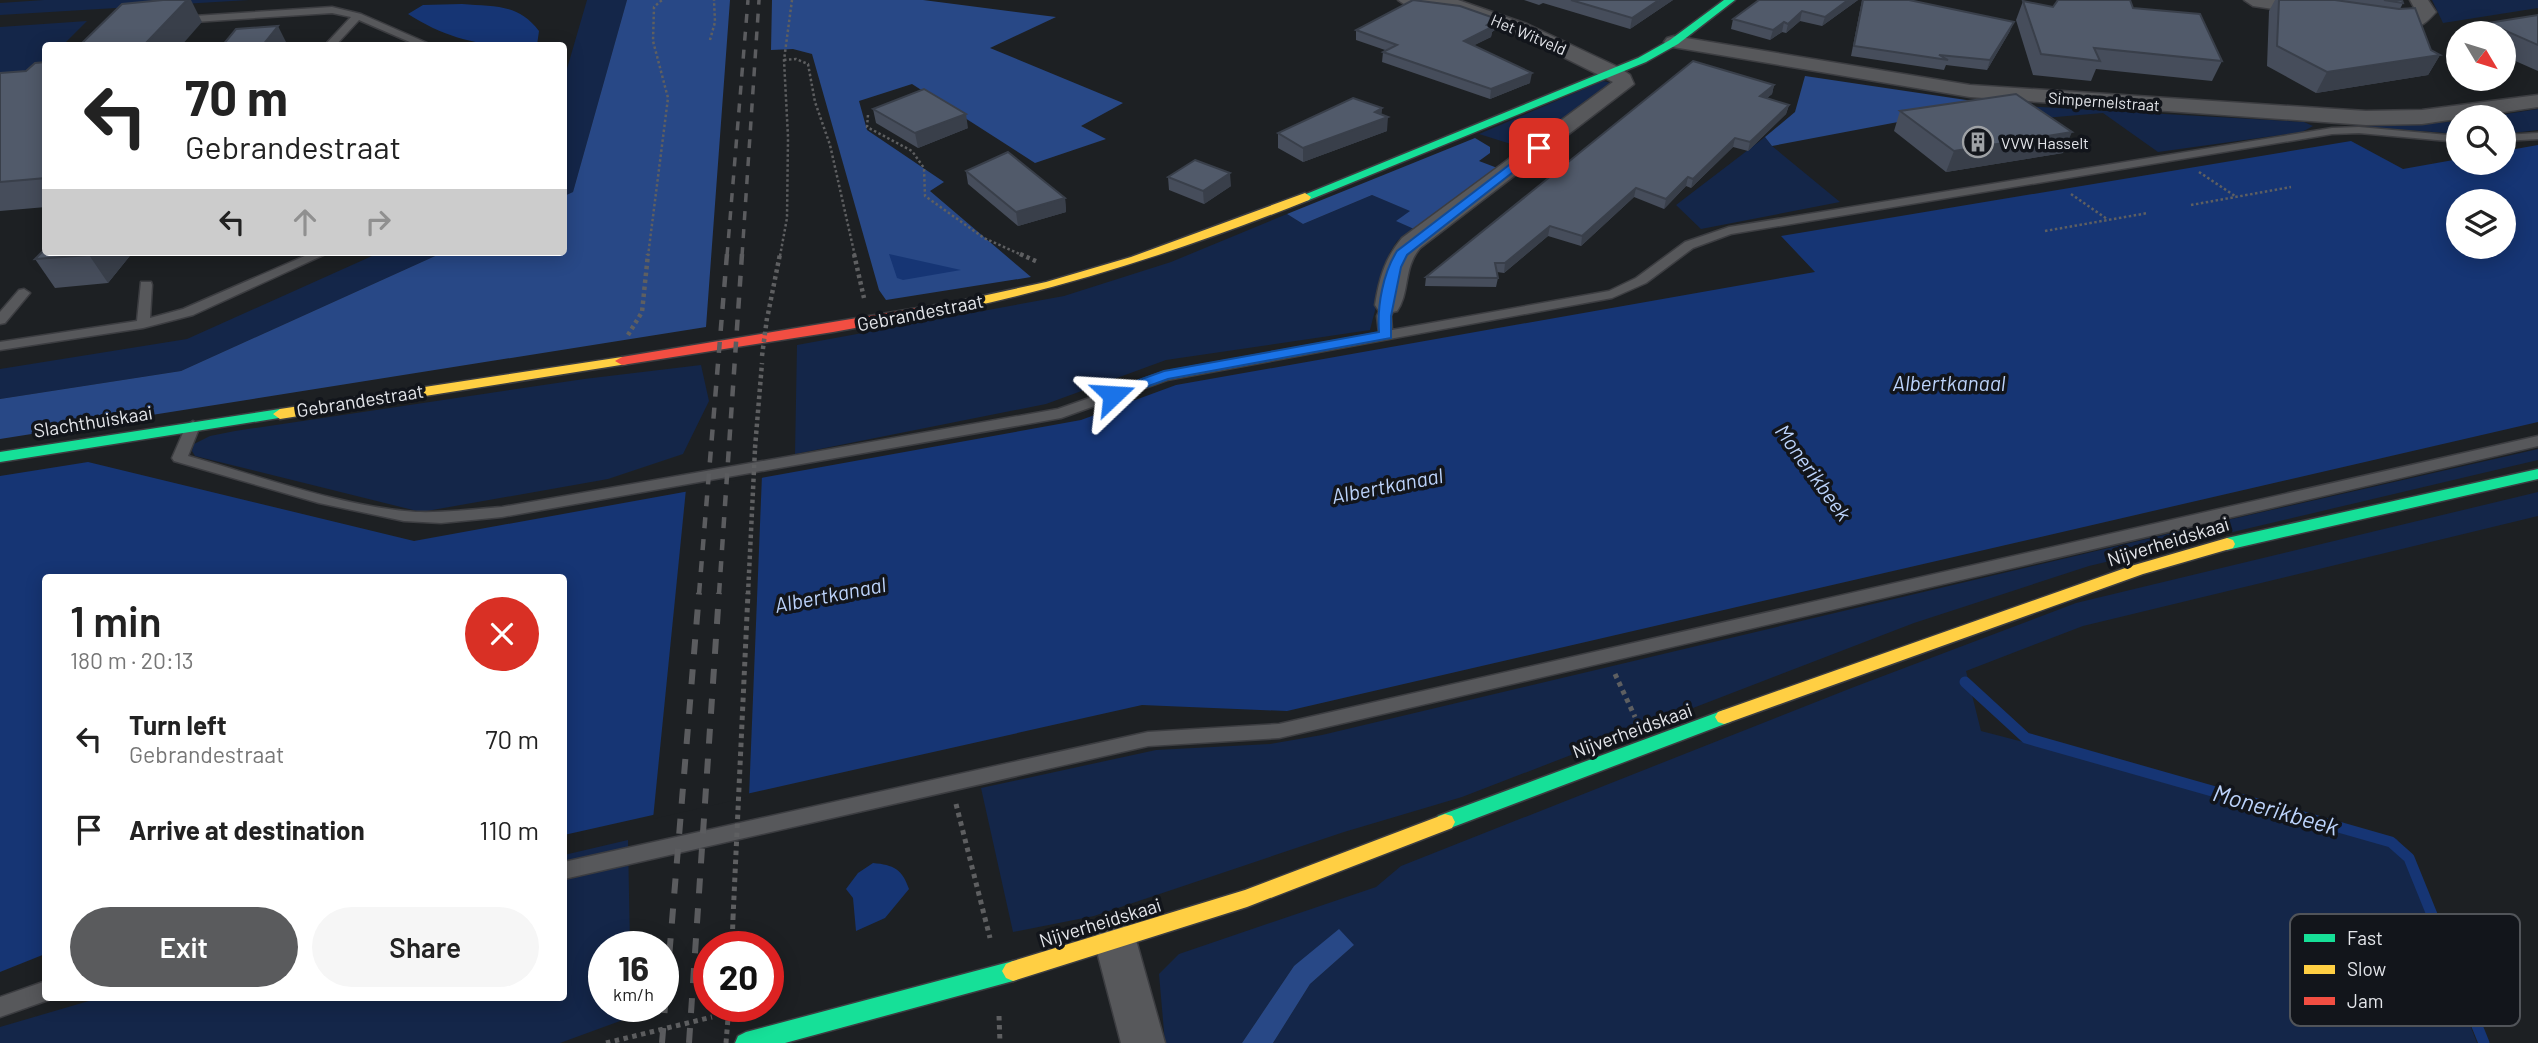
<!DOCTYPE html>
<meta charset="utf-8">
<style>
:root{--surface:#fff;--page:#f6f6f6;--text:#222;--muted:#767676;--accent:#5a5b5d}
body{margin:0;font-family:Barlow,sans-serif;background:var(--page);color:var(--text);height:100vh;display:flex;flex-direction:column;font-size:26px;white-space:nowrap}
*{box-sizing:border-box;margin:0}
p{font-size:23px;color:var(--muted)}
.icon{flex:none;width:38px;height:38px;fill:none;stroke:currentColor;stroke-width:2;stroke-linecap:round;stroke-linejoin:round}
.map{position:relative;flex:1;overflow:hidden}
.drawer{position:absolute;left:42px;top:574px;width:525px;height:427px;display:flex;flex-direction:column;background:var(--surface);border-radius:7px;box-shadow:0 4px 18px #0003}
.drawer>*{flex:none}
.hud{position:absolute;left:42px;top:42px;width:525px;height:214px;border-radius:7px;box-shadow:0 4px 18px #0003;background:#fff;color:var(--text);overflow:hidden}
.needle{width:46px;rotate:128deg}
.tools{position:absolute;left:2446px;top:21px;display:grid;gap:14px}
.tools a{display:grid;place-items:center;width:70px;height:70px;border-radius:50%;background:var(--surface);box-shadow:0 4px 18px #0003;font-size:35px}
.speed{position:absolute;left:588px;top:931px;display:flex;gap:14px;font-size:35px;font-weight:700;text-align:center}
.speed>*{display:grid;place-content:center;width:91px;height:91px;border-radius:50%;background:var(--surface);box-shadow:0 4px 18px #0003;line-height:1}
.speed small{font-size:18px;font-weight:400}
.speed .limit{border:10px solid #d22;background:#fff;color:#111}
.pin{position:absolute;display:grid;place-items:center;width:60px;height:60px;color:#fff;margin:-30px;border-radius:14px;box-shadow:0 4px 10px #0006}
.me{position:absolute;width:77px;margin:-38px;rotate:70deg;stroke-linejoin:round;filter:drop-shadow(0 0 5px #0008)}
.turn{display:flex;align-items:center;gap:24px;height:147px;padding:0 28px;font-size:32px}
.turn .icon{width:91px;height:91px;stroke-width:2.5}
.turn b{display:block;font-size:49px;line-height:60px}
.lanes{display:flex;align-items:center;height:66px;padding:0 28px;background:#0003;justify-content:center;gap:35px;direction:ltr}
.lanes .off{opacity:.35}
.round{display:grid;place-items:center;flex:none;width:74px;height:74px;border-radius:37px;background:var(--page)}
.overview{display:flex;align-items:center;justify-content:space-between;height:119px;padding:0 28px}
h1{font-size:42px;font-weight:600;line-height:52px}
.action{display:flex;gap:14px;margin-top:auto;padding:14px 28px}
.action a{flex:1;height:80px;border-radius:42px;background:var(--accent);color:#fff;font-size:28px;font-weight:600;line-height:80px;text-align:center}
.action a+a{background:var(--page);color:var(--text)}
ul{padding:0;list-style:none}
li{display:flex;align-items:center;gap:21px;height:91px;padding:0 28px}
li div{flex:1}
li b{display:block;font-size:26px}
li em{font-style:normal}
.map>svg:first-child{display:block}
.green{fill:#142649}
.forest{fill:#284886}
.water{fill:#163574;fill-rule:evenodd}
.pier{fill:#1d2023}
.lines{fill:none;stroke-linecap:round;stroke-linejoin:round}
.stream{stroke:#163574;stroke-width:11}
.lane-casing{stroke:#3c3d41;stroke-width:3}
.street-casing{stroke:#3c3d41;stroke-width:3}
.fast-casing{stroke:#3c3d41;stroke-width:3}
.slow-casing{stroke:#3c3d41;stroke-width:3}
.jam-casing{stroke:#3c3d41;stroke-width:3}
.path-far2{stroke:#5e5f61;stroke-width:2.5;stroke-dasharray:2.5 2.5;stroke-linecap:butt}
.path-far1{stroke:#5e5f61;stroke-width:4.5;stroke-dasharray:3.5 3.5;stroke-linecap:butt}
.path{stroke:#5e5f61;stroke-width:5;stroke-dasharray:4.5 4.5;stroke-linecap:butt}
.lane{fill:#57585b;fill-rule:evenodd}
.street{fill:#57585b;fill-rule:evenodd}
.fast{fill:#16e098;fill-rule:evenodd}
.slow{fill:#ffcf43;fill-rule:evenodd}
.jam{fill:#f24e42;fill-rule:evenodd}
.rail-far2{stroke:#5b5c5f;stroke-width:3.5;stroke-dasharray:9 9;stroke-linecap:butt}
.rail-far1{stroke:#5b5c5f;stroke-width:4.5;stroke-dasharray:11 11;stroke-linecap:butt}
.rail{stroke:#5b5c5f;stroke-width:6;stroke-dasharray:15 15;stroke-linecap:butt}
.path-bridge-far1{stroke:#5e5f61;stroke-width:4.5;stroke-dasharray:3.5 3.5;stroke-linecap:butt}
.path-bridge{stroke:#5e5f61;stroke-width:5;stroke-dasharray:4.5 4.5;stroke-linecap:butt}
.wall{fill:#464d5b}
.shaded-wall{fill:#393f4a}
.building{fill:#515a6a;stroke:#393f4a;stroke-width:2}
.route{fill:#1a73e8;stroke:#114b97;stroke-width:2}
.labels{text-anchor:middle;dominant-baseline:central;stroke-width:7;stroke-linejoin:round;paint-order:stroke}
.far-street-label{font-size:16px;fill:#e4e6eb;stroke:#12151b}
.far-poi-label{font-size:16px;fill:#e4e6eb;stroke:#12151b;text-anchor:start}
.street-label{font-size:19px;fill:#e4e6eb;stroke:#12151b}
.water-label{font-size:21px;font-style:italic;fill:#bcd3fb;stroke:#12151b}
.near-water-label{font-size:24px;font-style:italic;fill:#bcd3fb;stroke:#12151b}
.key{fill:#12151b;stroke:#515459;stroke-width:2}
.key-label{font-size:19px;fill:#e4e6eb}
</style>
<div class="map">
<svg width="2538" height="1043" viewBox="0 0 2538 1043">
<rect width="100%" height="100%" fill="#1d2023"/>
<!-- green -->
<path class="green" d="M44,0H249L0,15V3Z
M587,0H627L573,192L564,196V79Z
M2432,0H2538V8L2443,23Z
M87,21L63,45L46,46L45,63L0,84V27Z
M1603,81L1616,84L1527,149L1479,134Z
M2024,106L2304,122L2313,126L2302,132L2158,152L2103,113L2044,118Z
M2538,109V130L2504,134V117H2487Z
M2339,121L2409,125L2459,121V134L2356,126Z
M1765,137L1772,146L1840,202L1701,229L1676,205Z
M1372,195L1411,211L1397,221L1414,229L1397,241L1390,252L1370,330L1166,360L1046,404L795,454L797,345L1064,296L1171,262L1287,214L1303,224Z
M381,252H444L181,371L0,399V369L187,339Z
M701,365L709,401L683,454L608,479L421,512L195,456L192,451L194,444L210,436L235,431L584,379Z
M2538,449V460L2089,566L1914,623L1462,797L1344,832L1094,916L1013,932L981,788L1156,750L1270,744L1322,735L2197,527Z
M2538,492V516L2083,626L1966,671L1981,731L2397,839L2477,1043H1273L1310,984L1354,945L1294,966L1242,1043H1165L1159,974L1179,954L1376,887L1401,866L1854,687L2076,603Z
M628,840L630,947H604V1006H631V1017L560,1043H0V1027L99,998H564V855Z"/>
<!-- forest -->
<path class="forest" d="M627,0H730L706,327L0,439V399L181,371L444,252H564V196L573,192Z
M772,0H923L1056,17L990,48L1123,103L1081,126L1106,139L1035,163L912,84L859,101L867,130L944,182L930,191L1031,277L886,300L879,290L812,54L793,49L771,50Z
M1805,76L1993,104L1772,146L1765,137L1795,112Z
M1475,138L1490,147V153L1479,161L1500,169L1414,229L1396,221L1410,211L1372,195L1303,224L1287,214Z
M1339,929L1354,945L1310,984L1273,1043H1242L1294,966Z"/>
<!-- water -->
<path class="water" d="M462,4C494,7 518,3 539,31L537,45C490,49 448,40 408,14L423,5Z
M2351,141L2403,169L2459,159V163H2504V151L2538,145V422L1287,711L1142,705L564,835V578H46L45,954L0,972V476L88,462L414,541L1081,420L1176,385L1815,272L1781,236ZM2459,201H2504V247H2459Z
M889,254L961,270L903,280L897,278Z
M873,863C894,865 902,869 909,889L885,918L856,931L853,898L846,889L858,873Z"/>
<!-- pier -->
<path class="pier" d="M762,475L749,797L653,819L686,489Z"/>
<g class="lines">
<!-- stream -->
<path class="stream" d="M1965,682L2026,738L2391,842L2409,858L2484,1043"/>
<!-- lane casing -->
<g class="lane-casing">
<path id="lane" d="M332,7L361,14L434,46H419L359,20L335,46H324L351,17L332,13L179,23L174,20L179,17Z
M2359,127L2459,136V142L2359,133L2332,134L1731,234L1693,248L1646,283L1612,298L1167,380L1061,418L502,517L441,523L404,521L319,503L174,461L172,458L186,426L193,421L200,426L188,456C259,476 343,507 416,512C445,513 474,509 502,507L1058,409L1164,372L1379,333L1377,316L1383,302L1388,301L1395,305L1391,316L1392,330L1609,291L1636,278L1685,242L1729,227L2332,128Z
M2538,133V139L2504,141V135Z
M314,252H330L193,315L143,328L0,350V342L137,321L141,282H151L152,285L150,318L183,309Z
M24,289L30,293L5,323L0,324V312L19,290Z
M2538,436V446L1279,738L1148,746L564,879V862L1148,732L1279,724Z
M46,981V998H54L0,1017V997Z"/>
</g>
<!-- street casing -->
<g class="street-casing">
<path id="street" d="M1398,0H1458L1527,24L1620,68L1630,75L1634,84L1420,248C1403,268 1410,293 1397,311L1388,313L1379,311L1375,305C1379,279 1385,258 1402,238L1613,82L1513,32L1441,7L1407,6Z
M2244,0H2292L2321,5L2324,9L2314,15L2253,6Z
M2410,0H2428L2436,12C2432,16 2428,21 2423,24C2413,29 2373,26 2366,18C2378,4 2402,21 2416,11Z
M1674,36L1970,85L2366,111L2422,110L2538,95V107L2422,124L2366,125L1970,97L1667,46L1664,42L1667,38Z
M1115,921L1130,927L1136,940L1165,1043H1121L1094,940L1100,927Z"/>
</g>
<!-- fast casing -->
<g class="fast-casing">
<path id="fast" d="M1724,0H1735L1678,44L1646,62L1309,200L1305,201L1299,197L1638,58L1670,40Z
M280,409L285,411L287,414L285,417L0,462V452Z
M2538,469V479L2227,550L2219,544L2227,538Z
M1724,710L1730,712L1733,717L1730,722L1445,830L1438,828L1435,822L1438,816Z
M1013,961L1020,964L1024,971L1020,978L1013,981L785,1043H735L738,1036L746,1032Z"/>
</g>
<!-- slow casing -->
<g class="slow-casing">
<path id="slow" d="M1305,193L1311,197L1309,200C1195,245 1080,284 960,309L953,305L955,302L1046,282L1131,257Z
M622,357L629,361L627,364L280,419L273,414L280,409Z
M2227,538L2233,540L2235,544L2233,548L2143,574L1730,722L1724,724L1718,722L1715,717L1718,712L2131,566Z
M1445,814L1452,816L1455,822L1452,828L1247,907L1013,981L1006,978L1002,971L1006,964L1013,961L1245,890Z"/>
</g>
<!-- jam casing -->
<g class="jam-casing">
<path id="jam" d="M960,301L967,305L965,308L833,332L622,365L615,361L622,357Z"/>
</g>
<!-- path-far2 -->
<path class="path-far2" d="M710,40L715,22L714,0
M784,60L796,59L808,64L815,102L830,145L855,256
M868,115L867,127L912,151L924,168L925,196L984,238L1024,256
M2199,172L2235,196
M2071,194L2107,219
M2191,205L2291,187
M2045,231L2148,213
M648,256L668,98L653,41L654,7L662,0
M780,256L787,218L788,137L784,60L792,0"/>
<!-- path-far1 -->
<path class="path-far1" d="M854,254L864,298
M1020,254L1038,262
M768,314L780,254
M628,335L642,312L648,254
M755,448L762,363"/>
<!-- path -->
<path class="path" d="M1615,674L1635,717
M956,804L990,938
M732,947L733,918
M999,1016L1000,1043
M606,1043L712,1017"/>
<!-- lane -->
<use href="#lane" class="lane"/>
<!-- street -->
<use href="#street" class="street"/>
<!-- fast -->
<use href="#fast" class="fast"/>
<!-- slow -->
<use href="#slow" class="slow"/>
<!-- jam -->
<use href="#jam" class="jam"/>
<!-- rail-far2 -->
<path class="rail-far2" d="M727,256L748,0
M742,256L759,0"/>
<!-- rail-far1 -->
<path class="rail-far1" d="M699,594L727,254
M719,594L742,254"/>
<!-- rail -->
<path class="rail" d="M662,1043L699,593
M689,1043L719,593"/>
<!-- path-bridge-far1 -->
<path class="path-bridge-far1" d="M762,356L767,318
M748,594L755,449"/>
<!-- path-bridge -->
<path class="path-bridge" d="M733,918L748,593
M726,1043L729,1006"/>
</g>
<!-- wall -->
<path class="wall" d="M1524,0H1673L1630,29L1543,3L1539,5Z
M1759,0H1858L1822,26L1800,21L1786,33L1782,32L1770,40L1731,29L1733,19Z
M1862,0H1912L1911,1L2010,31L1987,70L1946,65L1944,70L1851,56Z
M2275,0H2402L2403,3L2400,9L2431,50L2440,55L2428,75L2316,93L2267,66L2269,11Z
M2023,1L2053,7L2133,8L2222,61L2212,81L2096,69L2091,81L2033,75L2016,20Z
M2538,15V71L2504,56V33H2482L2488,23Z
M1496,29L1492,32L1491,37L1474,45L1530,83L1490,99L1382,62L1383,52L1385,50L1356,40V30Z
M46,62V207L0,211V73L26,71Z
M1774,85L1772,94L1767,98L1789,105L1786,114L1748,151L1733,147L1691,188L1686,186L1664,209L1634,197L1581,246L1548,236L1504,273L1497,272L1498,278L1496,287L1425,286L1426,277Z
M1382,108L1381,114L1387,131L1303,162L1278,148V133Z
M873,109L968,128L918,148L876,123Z
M1900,111L2063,153L1946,172L1894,131Z
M966,171L1065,198L1066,212L1018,226L968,184Z
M1168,177L1231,186L1204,204L1169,190Z
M46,252H133L108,283L55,288L35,259Z"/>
<!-- shaded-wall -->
<path class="shaded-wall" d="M187,0H191L202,22L181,46H146L145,44Z
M1659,0H1673L1630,29L1632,18Z
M1848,0H1858L1822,26L1825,17Z
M1802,11L1800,21L1786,33L1788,24Z
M1497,19L1496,29L1492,32L1491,37L1463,51L1464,41Z
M1784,22L1782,32L1770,40L1773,30Z
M2014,22L2010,31L1987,70L1990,60Z
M278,26L288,46H262Z
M2440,55L2428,75L2316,93L2327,72Z
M1532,73L1530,83L1490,99L1491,89Z
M1774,85L1772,94L1758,105L1760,96Z
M1789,105L1786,114L1748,151L1750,142Z
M1382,108L1381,120L1388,117L1387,131L1303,162V148Z
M966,114L968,128L918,148L915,133Z
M2072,132L2063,153L1946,172L1954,151Z
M1735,138L1733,147L1691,188L1693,179Z
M1230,173L1231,186L1204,204L1203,191Z
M1688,177L1686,186L1664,209L1666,199Z
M1636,188L1634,197L1581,246L1582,236Z
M1065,198L1066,212L1018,226L1016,212Z
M1550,226L1548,236L1504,273L1505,263Z
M91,252H133L108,283L89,255Z"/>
<!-- building -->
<path class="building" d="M163,0H187L145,44L129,46H79L122,4Z
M1413,0L1460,6L1497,19L1487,25L1492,27L1464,41L1532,73L1491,89L1383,52L1397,45L1356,30Z
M1571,0H1659L1632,18Z
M1759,0H1848L1825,17L1802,11L1788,24L1784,22L1773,30L1733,19Z
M1863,0H1909L2014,22L1990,60L1939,55L1948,60L1854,46Z
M2058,0H2130L2133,8L2200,14L2222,61L2094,48L2100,61L2041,54L2023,1L2053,7Z
M2279,0H2335L2399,9L2415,8L2431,50L2440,55L2327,72L2277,46Z
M2384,0H2402L2403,3Z
M2538,15V45L2488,23Z
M278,26L262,46H222L236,29Z
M1693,61L1774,85L1760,96L1789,105L1750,142L1735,138L1693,179L1688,177L1666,199L1636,188L1582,236L1550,226L1505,263H1495L1498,278L1426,277Z
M46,62V178L0,182V73L26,71L35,63Z
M924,89L966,114L915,133L873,109Z
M2016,94L2072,132L1954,151L1900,111Z
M1353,98L1382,108L1375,112L1388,117L1303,148L1278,133Z
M1008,152L1065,198L1016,212L966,171Z
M1195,160L1230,173L1203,191L1168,177Z
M46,248V252H91L89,255L35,259Z"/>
<!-- route -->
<path class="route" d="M1535,145L1544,148L1407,255L1401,267L1391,316V338L1168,379L1113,399L1105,395L1108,391L1164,371L1379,332C1377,306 1383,273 1397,251Z"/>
<!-- icons -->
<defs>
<g id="building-ring" transform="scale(1.575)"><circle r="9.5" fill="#12151b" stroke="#9ea1a5" stroke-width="1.5"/><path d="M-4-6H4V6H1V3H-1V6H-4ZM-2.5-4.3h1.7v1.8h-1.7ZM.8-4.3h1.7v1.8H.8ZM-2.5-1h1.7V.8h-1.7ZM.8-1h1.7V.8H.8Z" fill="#9ea1a5"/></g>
</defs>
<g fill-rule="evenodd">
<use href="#building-ring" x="1978" y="142"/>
</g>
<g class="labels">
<!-- far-street labels -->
<g class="far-street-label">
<text transform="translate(1529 34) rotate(23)">Het Witveld</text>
<text transform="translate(2104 101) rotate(4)">Simpernelstraat</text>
</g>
<!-- far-poi labels -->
<g class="far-poi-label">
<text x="2001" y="142">VVW Hasselt</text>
</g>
<!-- street labels -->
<g class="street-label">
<text transform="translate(920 312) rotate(-11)">Gebrandestraat</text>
<text transform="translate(360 400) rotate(-9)">Gebrandestraat</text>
<text transform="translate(93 421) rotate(-9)">Slachthuiskaai</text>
<text transform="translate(2168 541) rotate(-17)">Nijverheidskaai</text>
<text transform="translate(1632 730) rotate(-20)">Nijverheidskaai</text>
<text transform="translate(1100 922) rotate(-17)">Nijverheidskaai</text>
</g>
<!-- water labels -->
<g class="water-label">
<text x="1949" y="382">Albertkanaal</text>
<text transform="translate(1814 472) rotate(54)">Monerikbeek</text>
<text transform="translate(1387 485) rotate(-11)">Albertkanaal</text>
<text transform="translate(830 594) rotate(-11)">Albertkanaal</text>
</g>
<!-- near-water labels -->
<g class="near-water-label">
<text transform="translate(2276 809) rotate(16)">Monerikbeek</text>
</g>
</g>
<!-- legend -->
<rect x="2290" y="914" width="230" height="112" rx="10" class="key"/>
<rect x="2304" y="934" width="31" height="8" fill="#16e098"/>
<rect x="2304" y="965" width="31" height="9" fill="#ffcf43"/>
<rect x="2304" y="997" width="31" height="8" fill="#f24e42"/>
<g class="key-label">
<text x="2347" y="945">Fast</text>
<text x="2347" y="976">Slow</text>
<text x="2347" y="1008">Jam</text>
</g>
</svg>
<div class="tools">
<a><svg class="needle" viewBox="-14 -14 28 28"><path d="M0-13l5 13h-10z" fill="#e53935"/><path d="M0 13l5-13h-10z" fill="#767676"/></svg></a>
<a><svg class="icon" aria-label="search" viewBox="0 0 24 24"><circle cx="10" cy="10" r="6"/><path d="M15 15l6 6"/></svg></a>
<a><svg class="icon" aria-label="layers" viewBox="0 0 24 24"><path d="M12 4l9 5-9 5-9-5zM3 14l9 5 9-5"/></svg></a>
</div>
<div class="speed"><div>16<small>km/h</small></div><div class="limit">20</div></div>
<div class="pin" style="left:1539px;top:148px;background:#d93025"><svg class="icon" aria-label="arrive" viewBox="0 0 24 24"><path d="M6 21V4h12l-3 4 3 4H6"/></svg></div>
<svg class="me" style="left:1113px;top:395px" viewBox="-20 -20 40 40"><path d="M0-17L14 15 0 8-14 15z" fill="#1a73e8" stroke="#fff" stroke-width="4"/></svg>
<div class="hud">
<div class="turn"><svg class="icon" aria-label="left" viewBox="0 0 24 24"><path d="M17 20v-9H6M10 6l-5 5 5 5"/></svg><div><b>70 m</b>Gebrandestraat</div></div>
<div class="lanes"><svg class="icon" aria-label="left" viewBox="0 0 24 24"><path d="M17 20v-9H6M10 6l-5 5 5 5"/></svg><svg class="icon off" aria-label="ahead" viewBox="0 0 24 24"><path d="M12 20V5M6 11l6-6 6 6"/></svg><svg class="icon off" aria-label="right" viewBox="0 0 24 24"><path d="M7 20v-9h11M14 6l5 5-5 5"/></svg></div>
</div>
<section class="drawer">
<div class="overview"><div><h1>1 min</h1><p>180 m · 20:13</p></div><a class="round" style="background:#d93025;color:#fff"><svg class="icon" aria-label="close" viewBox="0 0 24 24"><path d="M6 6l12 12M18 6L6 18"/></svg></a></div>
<ul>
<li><svg class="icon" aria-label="left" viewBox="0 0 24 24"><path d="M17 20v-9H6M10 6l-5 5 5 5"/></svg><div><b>Turn left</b><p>Gebrandestraat</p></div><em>70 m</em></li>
<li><svg class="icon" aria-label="arrive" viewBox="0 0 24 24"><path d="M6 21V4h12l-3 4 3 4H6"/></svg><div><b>Arrive at destination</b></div><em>110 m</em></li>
</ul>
<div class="action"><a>Exit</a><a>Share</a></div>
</section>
</div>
